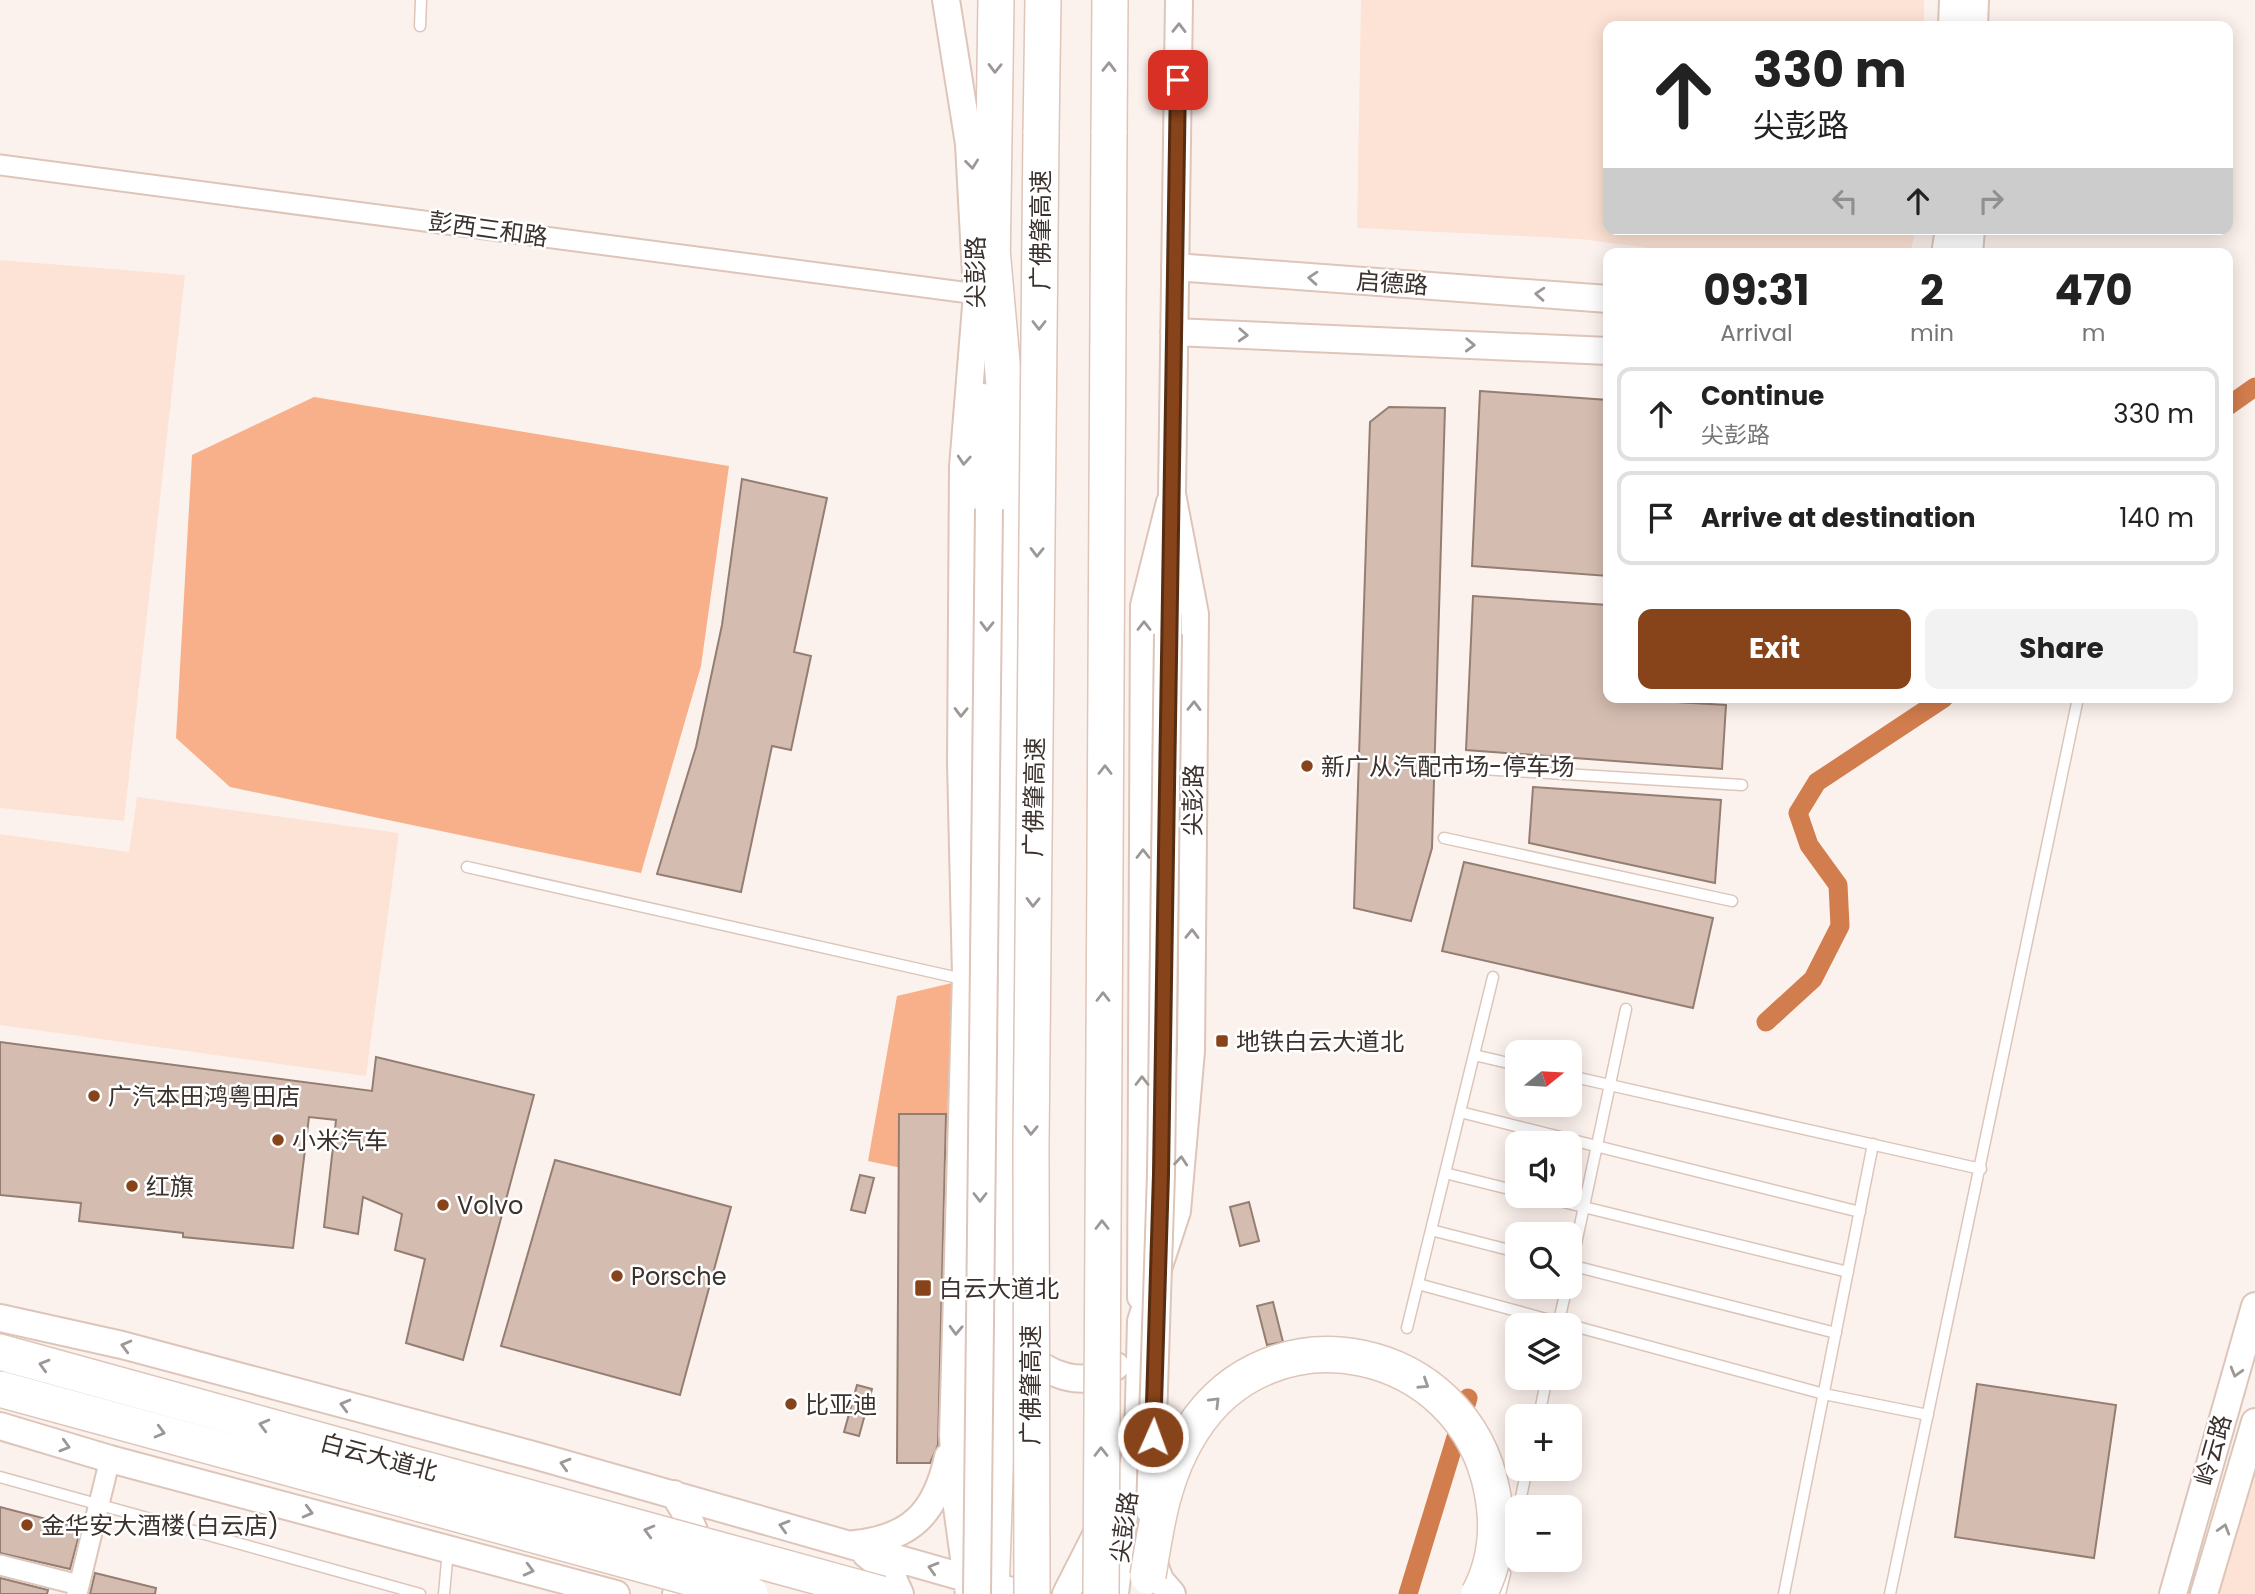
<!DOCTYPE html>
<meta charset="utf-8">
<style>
:root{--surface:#fff;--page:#f2f2f2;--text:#222;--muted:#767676;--line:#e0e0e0;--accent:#874319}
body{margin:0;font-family:Poppins,"Noto Sans SC",sans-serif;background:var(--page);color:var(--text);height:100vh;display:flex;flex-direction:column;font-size:26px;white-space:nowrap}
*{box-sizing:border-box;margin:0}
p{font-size:23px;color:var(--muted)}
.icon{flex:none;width:38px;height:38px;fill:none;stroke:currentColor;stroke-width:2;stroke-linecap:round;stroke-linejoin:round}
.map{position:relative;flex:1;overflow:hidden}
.panel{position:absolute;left:1603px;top:248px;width:630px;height:455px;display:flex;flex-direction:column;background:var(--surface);border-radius:14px;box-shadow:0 4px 18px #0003}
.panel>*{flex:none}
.guide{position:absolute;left:1603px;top:21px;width:630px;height:214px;border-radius:14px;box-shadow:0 4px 18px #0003;background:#fff;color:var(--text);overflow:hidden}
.needle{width:46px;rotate:72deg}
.tools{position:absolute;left:1505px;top:1040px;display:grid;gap:14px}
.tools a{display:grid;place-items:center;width:77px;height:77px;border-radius:14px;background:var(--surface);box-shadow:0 4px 18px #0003;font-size:35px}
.pin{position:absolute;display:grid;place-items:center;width:60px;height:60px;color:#fff;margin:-30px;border-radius:14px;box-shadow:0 4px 10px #0006}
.me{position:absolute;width:77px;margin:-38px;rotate:2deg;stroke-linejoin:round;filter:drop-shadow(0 0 5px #0008)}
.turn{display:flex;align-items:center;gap:24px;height:147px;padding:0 35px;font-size:32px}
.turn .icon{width:91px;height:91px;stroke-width:2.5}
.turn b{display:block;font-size:49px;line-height:60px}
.lanes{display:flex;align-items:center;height:66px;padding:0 35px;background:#0003;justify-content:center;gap:35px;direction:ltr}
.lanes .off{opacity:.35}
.eta{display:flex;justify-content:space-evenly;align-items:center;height:119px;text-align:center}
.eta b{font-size:42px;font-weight:700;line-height:49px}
.primary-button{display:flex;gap:14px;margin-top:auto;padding:14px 35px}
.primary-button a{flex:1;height:80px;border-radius:14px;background:var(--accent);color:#fff;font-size:28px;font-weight:700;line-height:80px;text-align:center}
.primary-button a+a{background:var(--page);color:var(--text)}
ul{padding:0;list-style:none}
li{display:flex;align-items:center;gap:21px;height:94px;margin:0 14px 10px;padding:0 21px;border:4px solid var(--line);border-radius:14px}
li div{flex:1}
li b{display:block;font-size:26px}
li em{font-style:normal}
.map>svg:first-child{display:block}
.built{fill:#fde3d5}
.green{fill:#f8b08b}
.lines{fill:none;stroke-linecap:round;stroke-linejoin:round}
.canal{stroke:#d27d4d;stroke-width:19}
.building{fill:#d4bcb0;stroke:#947e72;stroke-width:2}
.lane-casing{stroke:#ddc5b9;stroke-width:13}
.street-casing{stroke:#ddc5b9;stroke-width:23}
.secondary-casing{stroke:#ddc5b9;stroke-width:30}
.highway-casing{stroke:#ddc5b9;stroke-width:38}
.lane{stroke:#fff;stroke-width:10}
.street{stroke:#fff;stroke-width:19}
.secondary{stroke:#fff;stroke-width:26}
.highway{stroke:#fff;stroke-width:35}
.secondary-bridge-casing{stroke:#ddc5b9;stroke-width:30;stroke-linecap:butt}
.highway-bridge-casing{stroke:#ddc5b9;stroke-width:38;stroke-linecap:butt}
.secondary-bridge{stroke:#fff;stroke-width:26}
.highway-bridge{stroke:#fff;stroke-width:35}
.oneway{stroke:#9d9896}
.route-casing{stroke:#582c10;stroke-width:18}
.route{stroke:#874319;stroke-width:12}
.poi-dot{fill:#874319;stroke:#fff;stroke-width:2.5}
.labels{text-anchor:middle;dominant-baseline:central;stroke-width:5;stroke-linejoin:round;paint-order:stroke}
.street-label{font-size:24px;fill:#3b312d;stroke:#fff}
.poi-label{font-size:24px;fill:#3b312d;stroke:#fff;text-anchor:start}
</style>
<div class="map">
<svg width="2255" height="1594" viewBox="0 0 2255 1594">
<rect width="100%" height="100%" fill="#fcf2ed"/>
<!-- built -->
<path class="built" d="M1361,0H1924V26H1608V229H1916L1910,254H1695L1580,239L1357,228Z
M0,260L185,275L124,821L0,808Z
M137,797L399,833L366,1076L0,1025V834L129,852Z
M2255,1418V1594H2204Z"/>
<!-- green -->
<path class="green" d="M314,397L729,466L701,666L641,873L230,787L176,738L192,455Z
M952,983L945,1177L868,1161L897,996Z"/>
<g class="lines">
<!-- canal -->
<path class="canal" d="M2228,406L2255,387
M1766,1022L1813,979L1840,926L1838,885L1809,845L1798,813L1817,782L1944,698
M1408,1594L1468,1398"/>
</g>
<!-- building -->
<path class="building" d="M1480,391L1608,400V576L1472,566Z
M1389,407L1445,408L1432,848L1411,921L1354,908L1370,422Z
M742,479L827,498L794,652L811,656L791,750L772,746L741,892L657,874L696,747L722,625Z
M1473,596L1608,605V698L1726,705L1722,769L1466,750Z
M1533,787L1721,800L1715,883L1529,843Z
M1464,862L1713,918L1693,1008L1442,951Z
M0,1042L372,1091L376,1057L534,1095L463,1360L406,1343L425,1259L395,1250L402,1214L363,1197L358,1234L324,1227L336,1120L309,1117L293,1248L183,1237V1233L79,1221L81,1203L0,1195Z
M899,1114H946L938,1445L930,1463H897Z
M555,1160L731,1207L680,1395L501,1346Z
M860,1175L874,1178L865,1213L851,1210Z
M1249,1202L1259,1241L1240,1246L1230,1207Z
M1273,1302L1283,1342L1267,1345L1257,1306Z
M1977,1384L2116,1405L2094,1558L1955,1537Z
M857,1385L872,1389L859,1436L844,1432Z
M0,1507L81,1528L70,1569L0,1553Z
M95,1573L156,1588L155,1594H90Z
M0,1578L48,1590L47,1594H0Z"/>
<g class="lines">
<!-- lane casing -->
<g class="lane-casing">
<path id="lane" d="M420,26L421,0
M1449,767L1742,785
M1444,838L1732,901
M467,867L954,977L966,976
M1474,1055L1517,1065
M1570,1076L1981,1169
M1460,1112L1860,1212
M1445,1173L1517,1191
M1535,1195L1848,1272
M1431,1230L1517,1252
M1570,1265L1836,1333
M1570,1272L1626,1009
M1418,1284L1568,1325
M1558,1325L1567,1286
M1570,1325L1824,1394L1928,1415
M1407,1328L1493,977
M1539,1416L1547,1377
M0,1477L420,1594
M1519,1507L1527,1468
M1510,1548L1517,1514
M444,1594L448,1550
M1500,1594L1505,1573
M1784,1594L1873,1144
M1890,1594L2078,698"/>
</g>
<!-- street casing -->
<g class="street-casing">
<path id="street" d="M0,165L977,294
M0,1565L79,1585
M77,1594L110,1459"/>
</g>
<!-- secondary casing -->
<g class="secondary-casing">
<path id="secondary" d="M946,0L969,144L977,294L963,467L961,762L966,976L953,1435L957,1507L969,1594
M1952,26L1953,0
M1974,26L1975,0
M1945,254L1949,229
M1969,254L1971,229
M1175,267L1608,299
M1174,332L1608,351
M983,397L989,509
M1168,634L1171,544
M1141,1297L1144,606L1170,502
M0,1318L122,1345L537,1456L1022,1594
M1023,1351C1047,1375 1085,1391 1116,1366
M0,1426L110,1459L616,1594
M674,1494C696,1529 716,1563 676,1594
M855,1544C912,1538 936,1512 948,1457
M1150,1553L1160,1580L1172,1594
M866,1554L891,1574L900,1594
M1066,1594L1098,1531
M1115,1594L1126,1498L1138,1443L1141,1321L1177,1211L1191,1051L1195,614L1172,494L1179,0
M2173,1594L2255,1306
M2204,1594L2255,1422"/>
</g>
<!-- highway casing -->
<g class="highway-casing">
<path id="highway" d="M1041,134L1043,0
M1109,134L1110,0
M992,273L996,0
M0,1352L424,1469
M0,1389L421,1504
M991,1594L1000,1330L1008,429L992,249"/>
</g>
<!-- lane -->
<use href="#lane" class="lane"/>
<!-- street -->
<use href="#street" class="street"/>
<!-- secondary -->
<use href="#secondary" class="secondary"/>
<!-- highway -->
<use href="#highway" class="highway"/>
<!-- secondary-bridge casing -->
<g class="secondary-bridge-casing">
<path id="secondary-bridge" d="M1150,1511L1161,1174L1168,634
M977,1594L989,509"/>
</g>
<!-- highway-bridge casing -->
<g class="highway-bridge-casing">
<path id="highway-bridge" d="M424,1469L881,1594
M421,1504L750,1594
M1148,1576C1156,1525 1163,1475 1192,1430C1272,1304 1464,1344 1492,1491C1499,1526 1496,1562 1479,1594
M1032,1594L1031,1145L1041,134
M1101,1594L1109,134"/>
</g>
<!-- secondary-bridge -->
<use href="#secondary-bridge" class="secondary-bridge"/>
<!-- highway-bridge -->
<use href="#highway-bridge" class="highway-bridge"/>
</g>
<!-- one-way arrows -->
<defs><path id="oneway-chevron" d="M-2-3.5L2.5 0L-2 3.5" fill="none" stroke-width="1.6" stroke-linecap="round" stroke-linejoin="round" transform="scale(1.75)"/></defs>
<g class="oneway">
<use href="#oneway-chevron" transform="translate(1179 28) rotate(-89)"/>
<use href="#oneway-chevron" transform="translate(1109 67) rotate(-89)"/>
<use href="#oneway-chevron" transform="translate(995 68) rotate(91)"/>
<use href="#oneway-chevron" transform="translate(972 164) rotate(84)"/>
<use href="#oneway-chevron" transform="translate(1313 278) rotate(-176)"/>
<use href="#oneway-chevron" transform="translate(1540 294) rotate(-176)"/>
<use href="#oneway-chevron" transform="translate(1039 325) rotate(90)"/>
<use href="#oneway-chevron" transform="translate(1243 335) rotate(3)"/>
<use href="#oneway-chevron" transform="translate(1470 345) rotate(2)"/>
<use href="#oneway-chevron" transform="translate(964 460) rotate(94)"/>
<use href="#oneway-chevron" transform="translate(1037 552) rotate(91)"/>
<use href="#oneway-chevron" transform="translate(987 626) rotate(91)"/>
<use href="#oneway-chevron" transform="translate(1144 626) rotate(-90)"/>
<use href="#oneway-chevron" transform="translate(1194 706) rotate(-89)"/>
<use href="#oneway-chevron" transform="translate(961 712) rotate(91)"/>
<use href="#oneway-chevron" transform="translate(1105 770) rotate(-90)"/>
<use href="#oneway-chevron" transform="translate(1143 854) rotate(-90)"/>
<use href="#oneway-chevron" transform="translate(1033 902) rotate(91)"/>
<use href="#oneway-chevron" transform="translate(1192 934) rotate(-89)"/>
<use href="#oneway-chevron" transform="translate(1103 997) rotate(-90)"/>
<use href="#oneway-chevron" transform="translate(1142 1081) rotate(-90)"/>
<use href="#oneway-chevron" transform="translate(1031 1130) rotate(91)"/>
<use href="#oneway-chevron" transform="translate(1181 1161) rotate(-85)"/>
<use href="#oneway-chevron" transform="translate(980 1197) rotate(90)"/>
<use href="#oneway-chevron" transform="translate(1102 1225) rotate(-90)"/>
<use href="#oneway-chevron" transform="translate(956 1330) rotate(92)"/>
<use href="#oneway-chevron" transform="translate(126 1346) rotate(-165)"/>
<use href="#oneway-chevron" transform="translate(44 1365) rotate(-164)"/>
<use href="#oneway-chevron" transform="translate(2236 1372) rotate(106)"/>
<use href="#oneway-chevron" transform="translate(1424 1384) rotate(33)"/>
<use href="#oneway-chevron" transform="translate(1215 1402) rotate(-45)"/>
<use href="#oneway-chevron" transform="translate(345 1405) rotate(-165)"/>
<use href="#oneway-chevron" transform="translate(264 1425) rotate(-165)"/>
<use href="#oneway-chevron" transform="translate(160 1432) rotate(15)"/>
<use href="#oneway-chevron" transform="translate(65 1446) rotate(16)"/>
<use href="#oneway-chevron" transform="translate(1101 1452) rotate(-90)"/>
<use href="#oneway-chevron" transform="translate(565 1464) rotate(-164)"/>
<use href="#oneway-chevron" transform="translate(308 1512) rotate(15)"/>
<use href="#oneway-chevron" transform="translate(784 1526) rotate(-164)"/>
<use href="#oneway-chevron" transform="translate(2224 1529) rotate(-73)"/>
<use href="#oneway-chevron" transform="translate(649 1531) rotate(-165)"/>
<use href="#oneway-chevron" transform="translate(933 1568) rotate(-164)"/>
<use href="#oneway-chevron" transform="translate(529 1570) rotate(14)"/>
</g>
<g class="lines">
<!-- route casing -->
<g class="route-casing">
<path id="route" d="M1153,1437L1161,1174L1178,80"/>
</g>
<!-- route -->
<use href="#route" class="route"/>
</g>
<!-- markers -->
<g class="poi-dot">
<circle cx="1307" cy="766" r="7"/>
<rect x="1215" y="1034" width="14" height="14" rx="3.5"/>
<circle cx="94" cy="1096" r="7"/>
<circle cx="278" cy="1140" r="7"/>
<circle cx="132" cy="1186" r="7"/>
<circle cx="443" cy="1205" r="7"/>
<circle cx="617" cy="1276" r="7"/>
<rect x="914" y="1279" width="18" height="18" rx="3.5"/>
<circle cx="791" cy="1404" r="7"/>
<circle cx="27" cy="1525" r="7"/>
</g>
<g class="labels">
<!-- street labels -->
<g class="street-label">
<text transform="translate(488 229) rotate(8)">彭西三和路</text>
<text transform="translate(1040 230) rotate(-90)">广佛肇高速</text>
<text transform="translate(975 272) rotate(-90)">尖彭路</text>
<text transform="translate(1392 283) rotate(4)">启德路</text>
<text transform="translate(1034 797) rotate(-89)">广佛肇高速</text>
<text transform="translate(1193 800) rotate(-89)">尖彭路</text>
<text transform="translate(1030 1385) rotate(-90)">广佛肇高速</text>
<text transform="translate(2213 1450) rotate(-74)">岭云路</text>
<text transform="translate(379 1457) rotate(15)">白云大道北</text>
<text transform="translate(1124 1527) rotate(-82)">尖彭路</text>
</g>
<!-- poi labels -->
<g class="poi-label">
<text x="1321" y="766">新广从汽配市场-停车场</text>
<text x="1236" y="1041">地铁白云大道北</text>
<text x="108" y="1096">广汽本田鸿粤田店</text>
<text x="292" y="1140">小米汽车</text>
<text x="146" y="1186">红旗</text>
<text x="457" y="1205">Volvo</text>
<text x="631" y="1276">Porsche</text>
<text x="939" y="1288">白云大道北</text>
<text x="805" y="1404">比亚迪</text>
<text x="41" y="1525">金华安大酒楼(白云店)</text>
</g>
</g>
</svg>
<div class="tools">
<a><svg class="needle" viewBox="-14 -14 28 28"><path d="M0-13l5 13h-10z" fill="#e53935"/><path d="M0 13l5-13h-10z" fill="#767676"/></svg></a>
<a><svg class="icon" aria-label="sound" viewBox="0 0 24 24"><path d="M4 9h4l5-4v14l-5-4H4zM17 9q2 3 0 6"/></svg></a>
<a><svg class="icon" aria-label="search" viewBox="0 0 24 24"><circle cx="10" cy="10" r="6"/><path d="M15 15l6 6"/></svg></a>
<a><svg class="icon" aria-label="layers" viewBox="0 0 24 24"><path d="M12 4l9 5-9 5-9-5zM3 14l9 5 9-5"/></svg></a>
<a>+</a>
<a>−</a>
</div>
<div class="pin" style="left:1178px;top:80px;background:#d93025"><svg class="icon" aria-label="arrive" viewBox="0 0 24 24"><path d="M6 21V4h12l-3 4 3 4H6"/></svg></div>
<svg class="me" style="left:1153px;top:1437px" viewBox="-20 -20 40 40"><circle r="17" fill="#874319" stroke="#fff" stroke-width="3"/><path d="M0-11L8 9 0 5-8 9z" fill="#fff"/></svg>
<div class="guide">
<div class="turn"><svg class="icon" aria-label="ahead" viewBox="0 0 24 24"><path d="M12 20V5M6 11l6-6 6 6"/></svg><div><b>330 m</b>尖彭路</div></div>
<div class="lanes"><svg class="icon off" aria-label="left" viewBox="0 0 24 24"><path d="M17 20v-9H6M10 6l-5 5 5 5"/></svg><svg class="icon" aria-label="ahead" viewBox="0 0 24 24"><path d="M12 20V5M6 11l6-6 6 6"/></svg><svg class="icon off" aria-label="right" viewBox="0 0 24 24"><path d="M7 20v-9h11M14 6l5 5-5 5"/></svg></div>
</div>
<section class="panel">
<div class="eta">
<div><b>09:31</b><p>Arrival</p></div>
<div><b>2</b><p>min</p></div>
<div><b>470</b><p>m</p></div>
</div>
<ul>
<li><svg class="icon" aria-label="ahead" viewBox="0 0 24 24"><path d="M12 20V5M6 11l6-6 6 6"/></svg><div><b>Continue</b><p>尖彭路</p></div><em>330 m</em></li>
<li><svg class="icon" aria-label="arrive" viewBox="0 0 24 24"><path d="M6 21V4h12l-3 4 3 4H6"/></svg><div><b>Arrive at destination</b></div><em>140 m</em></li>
</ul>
<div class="primary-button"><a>Exit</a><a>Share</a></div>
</section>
</div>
